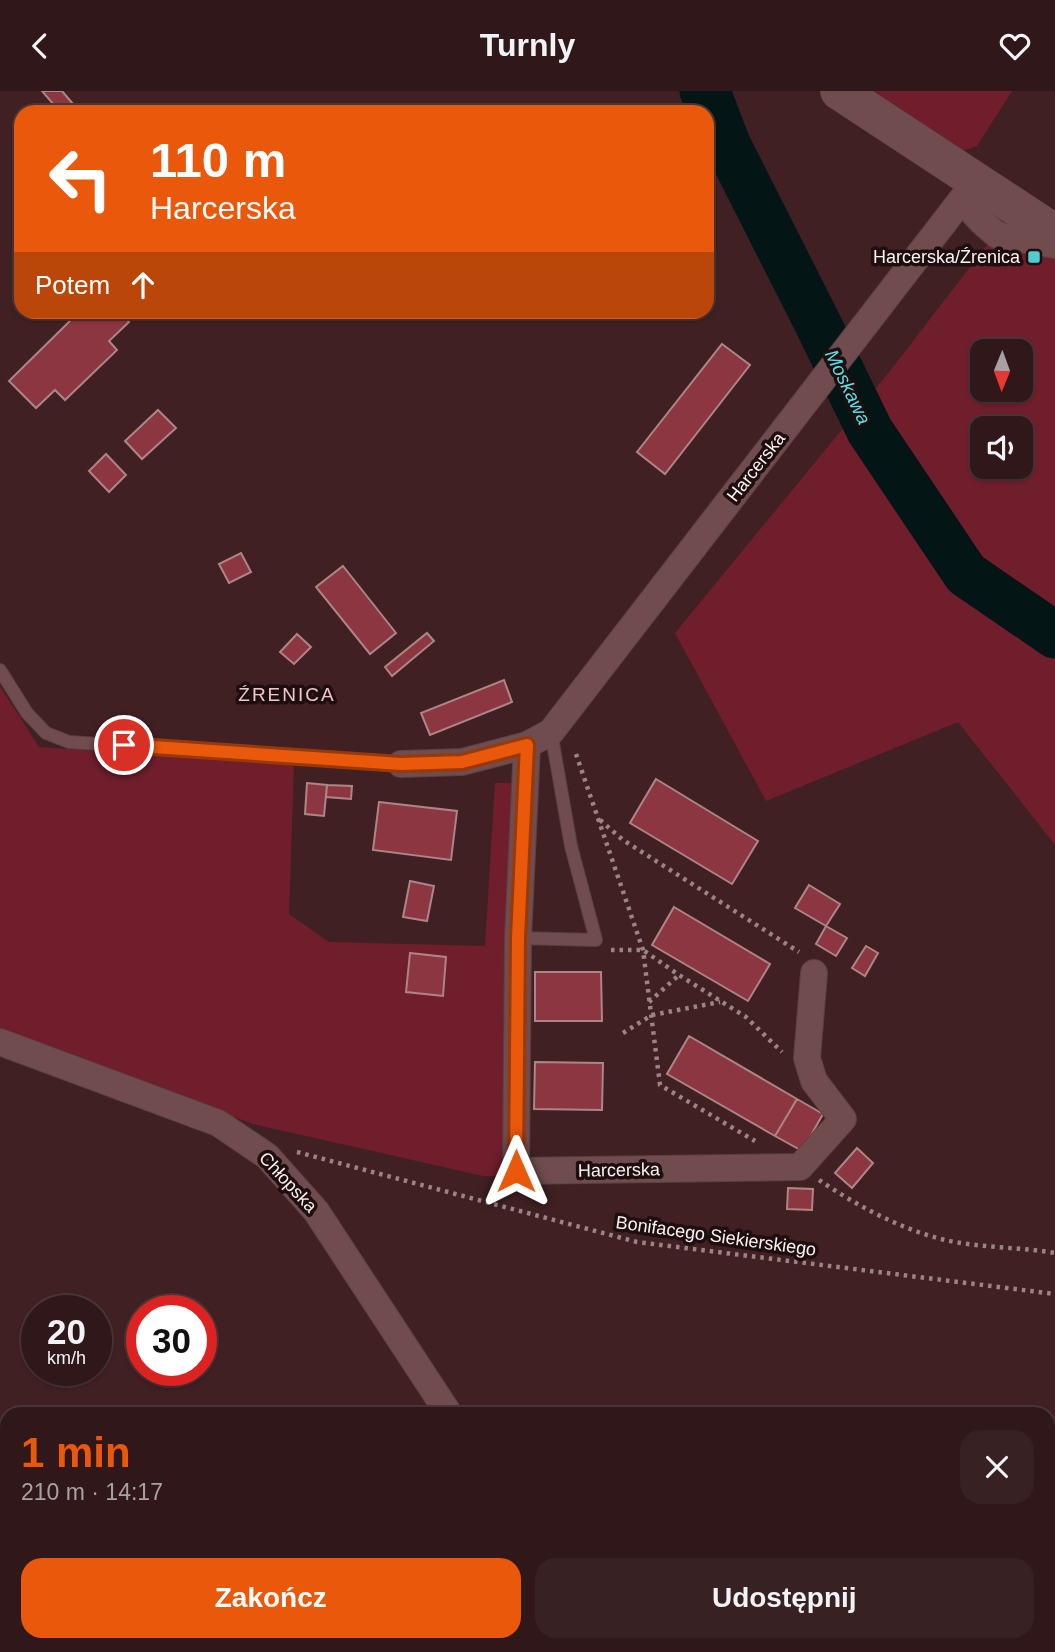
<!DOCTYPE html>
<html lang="pl">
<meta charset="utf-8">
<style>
:root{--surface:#30181a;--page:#382123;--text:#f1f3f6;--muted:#a8a0a2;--line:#4b3739;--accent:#ea580c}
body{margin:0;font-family:Arial,sans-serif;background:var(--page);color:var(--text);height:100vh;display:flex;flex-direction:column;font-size:26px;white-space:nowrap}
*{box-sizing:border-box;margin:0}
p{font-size:23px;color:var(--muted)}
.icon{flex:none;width:38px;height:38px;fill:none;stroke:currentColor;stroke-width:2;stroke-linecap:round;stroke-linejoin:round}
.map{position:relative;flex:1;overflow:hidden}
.panel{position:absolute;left:0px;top:1316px;width:1055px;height:245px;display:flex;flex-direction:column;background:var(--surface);border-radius:21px 21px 0 0;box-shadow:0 2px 5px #0004,0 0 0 2px var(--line)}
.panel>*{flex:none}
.hud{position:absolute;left:14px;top:14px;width:700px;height:214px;border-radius:21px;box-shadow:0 2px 5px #0004,0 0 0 2px var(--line);background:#ea580c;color:#fff;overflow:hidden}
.needle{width:46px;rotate:181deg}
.controls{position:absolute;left:970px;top:248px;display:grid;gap:14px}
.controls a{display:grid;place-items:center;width:63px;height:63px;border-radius:14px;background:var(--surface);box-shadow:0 2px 5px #0004,0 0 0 2px var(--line);font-size:35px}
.speed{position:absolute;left:21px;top:1204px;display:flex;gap:14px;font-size:35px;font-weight:700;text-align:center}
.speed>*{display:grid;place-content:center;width:91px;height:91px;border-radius:50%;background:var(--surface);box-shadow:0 2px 5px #0004,0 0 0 2px var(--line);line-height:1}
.speed small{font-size:18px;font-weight:400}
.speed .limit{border:10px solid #d22;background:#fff;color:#111}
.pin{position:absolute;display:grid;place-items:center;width:60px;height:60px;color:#fff;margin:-30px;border:4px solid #fff;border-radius:50%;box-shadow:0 2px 7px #0007}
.me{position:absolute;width:77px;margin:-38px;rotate:0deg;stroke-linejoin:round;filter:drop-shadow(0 0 5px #0008)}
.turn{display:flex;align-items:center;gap:24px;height:147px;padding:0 21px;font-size:32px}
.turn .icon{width:91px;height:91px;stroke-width:2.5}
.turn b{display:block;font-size:49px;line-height:60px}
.then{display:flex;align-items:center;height:66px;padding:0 21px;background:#0003;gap:14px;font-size:26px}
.round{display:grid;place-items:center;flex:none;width:74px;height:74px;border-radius:21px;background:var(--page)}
.head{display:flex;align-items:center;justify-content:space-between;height:119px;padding:0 21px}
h1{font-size:42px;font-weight:700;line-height:52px;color:var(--accent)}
.cta{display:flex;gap:14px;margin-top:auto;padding:14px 21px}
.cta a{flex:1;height:80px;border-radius:21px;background:var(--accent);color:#fff;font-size:28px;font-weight:700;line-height:80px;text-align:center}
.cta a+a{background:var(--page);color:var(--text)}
header{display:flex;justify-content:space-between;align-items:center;height:91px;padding:0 21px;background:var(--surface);font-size:32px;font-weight:700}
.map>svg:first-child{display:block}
.green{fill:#701e2c;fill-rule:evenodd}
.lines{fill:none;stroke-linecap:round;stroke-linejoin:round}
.river{stroke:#041516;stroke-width:47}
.building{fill:#8c3642;stroke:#ad8587;stroke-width:2}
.lane-casing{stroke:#594043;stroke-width:14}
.street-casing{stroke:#594043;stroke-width:28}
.secondary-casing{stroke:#594043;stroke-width:38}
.path{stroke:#9c8486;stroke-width:4.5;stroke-dasharray:3.5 5;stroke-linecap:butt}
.lane{stroke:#704c4e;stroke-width:12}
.street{stroke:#704c4e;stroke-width:26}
.secondary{stroke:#704c4e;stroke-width:37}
.route-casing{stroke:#983908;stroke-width:18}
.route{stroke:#ea580c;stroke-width:12}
.poi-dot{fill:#51ccd1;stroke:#1d0e0f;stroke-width:2.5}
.labels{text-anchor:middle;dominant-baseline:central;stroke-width:7;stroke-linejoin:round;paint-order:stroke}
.poi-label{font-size:18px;fill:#fef0f1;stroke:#1d0e0f;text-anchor:end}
.street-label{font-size:18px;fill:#fef0f1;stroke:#1d0e0f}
.water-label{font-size:19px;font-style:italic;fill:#58e2e7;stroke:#1d0e0f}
.neighbourhood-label{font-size:19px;letter-spacing:2px;fill:#f2c6c8;stroke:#1d0e0f}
</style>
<header><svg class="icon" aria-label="back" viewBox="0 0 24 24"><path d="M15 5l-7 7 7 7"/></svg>Turnly<svg class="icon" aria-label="heart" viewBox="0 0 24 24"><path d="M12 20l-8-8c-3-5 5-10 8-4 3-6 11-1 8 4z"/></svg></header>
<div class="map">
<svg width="1055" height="1561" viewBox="0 0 1055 1561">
<rect width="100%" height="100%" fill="#402023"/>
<!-- green -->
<path class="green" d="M865,0H1012L977,55L959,61Z
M1010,124L1055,155V754L958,631L766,710L675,542L890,280ZM982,261H1020V299H982ZM982,338H1020V376H982Z
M0,595L39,656L294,674L289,823L329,851L485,855L495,692H519L506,1085H483L253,1033L0,940Z"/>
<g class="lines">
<!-- river -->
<path class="river" d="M703,0L708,3L727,53L818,233L870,340L966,483L1055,544"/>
</g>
<!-- building -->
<path class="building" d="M42,0H62L80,21H60Z
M80,220L85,223L87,220H119L129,231L109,250L117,259L65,309L55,299L36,317L9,290Z
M722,253L750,274L665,383L637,361Z
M158,319L176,337L142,368L125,350Z
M106,363L126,384L109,401L89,380Z
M241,462L251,481L229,492L219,473Z
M343,475L396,542L370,563L316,496Z
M427,542L434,550L392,585L385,576Z
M297,543L311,556L294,573L280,561Z
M504,589L512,611L430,644L421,622Z
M656,688L758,750L732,793L630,732Z
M307,692L327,694L324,725L305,723Z
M327,694L352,695L351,708L326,706Z
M379,711L457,720L451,769L373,759Z
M410,790L434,795L427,830L403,826Z
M809,794L840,813L826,835L795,817Z
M674,816L770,873L748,910L652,854Z
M826,835L847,847L836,865L816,853Z
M866,855L878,862L865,885L852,877Z
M410,862L446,866L443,905L406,901Z
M535,881H601L602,930H535Z
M689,945L797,1008L775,1045L667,983Z
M535,971L603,972L602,1019L534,1018Z
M797,1008L823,1023L802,1060L775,1045Z
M857,1057L873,1072L852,1097L835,1082Z
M788,1097L813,1098L812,1119L787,1118Z"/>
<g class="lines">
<!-- lane casing -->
<g class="lane-casing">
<path id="lane" d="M0,579L27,622L46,642L69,651L401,673
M518,847L596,849L571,755L551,641"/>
</g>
<!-- street casing -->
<g class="street-casing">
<path id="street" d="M962,109L982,131L997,144L1055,154
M527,654L518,847L516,1080L800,1076L843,1028L814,990L807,967L814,882
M401,673L462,671L527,654L551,641L976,90
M0,951L218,1032L267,1065L316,1120L449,1323
M599,1554L604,1561"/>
</g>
<!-- secondary casing -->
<g class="secondary-casing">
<path id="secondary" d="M839,0L1055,142"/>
</g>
<!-- path -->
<path class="path" d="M576,663L643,859L660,994L755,1050
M600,729L623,749L799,861
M611,859H643L679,884L746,926L782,961
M649,911L679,884
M623,942L652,924L720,911
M297,1061L637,1151L1055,1203
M819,1089C862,1118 916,1147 968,1153C997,1157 1026,1157 1055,1162"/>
<!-- lane -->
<use href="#lane" class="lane"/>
<!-- street -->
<use href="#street" class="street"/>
<!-- secondary -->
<use href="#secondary" class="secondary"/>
</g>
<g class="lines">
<!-- route casing -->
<g class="route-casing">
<path id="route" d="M124,654L401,673L462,671L527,654L518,847L516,1080"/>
</g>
<!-- route -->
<use href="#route" class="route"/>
</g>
<!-- markers -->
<rect class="poi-dot" x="1027" y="159" width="14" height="14" rx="3.5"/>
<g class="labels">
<!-- poi labels -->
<g class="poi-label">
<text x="1020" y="166">Harcerska/Źrenica</text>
</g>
<!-- street labels -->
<g class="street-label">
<text transform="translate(756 376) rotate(-52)">Harcerska</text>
<text transform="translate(619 1079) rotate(-1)">Harcerska</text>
<text transform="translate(288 1091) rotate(47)">Chłopska</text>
<text transform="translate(716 1145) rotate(8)">Bonifacego Siekierskiego</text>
</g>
<!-- water labels -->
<g class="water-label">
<text transform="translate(848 296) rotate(64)">Moskawa</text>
</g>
<!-- neighbourhood labels -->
<g class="neighbourhood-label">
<text x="287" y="603">ŹRENICA</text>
</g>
</g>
</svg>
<div class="controls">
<a><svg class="needle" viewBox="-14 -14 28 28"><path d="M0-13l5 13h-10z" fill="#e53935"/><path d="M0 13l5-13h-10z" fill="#a8a0a2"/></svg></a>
<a><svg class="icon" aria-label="sound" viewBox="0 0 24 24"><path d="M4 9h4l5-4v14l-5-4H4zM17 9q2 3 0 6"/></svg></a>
</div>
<div class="speed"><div>20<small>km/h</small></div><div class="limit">30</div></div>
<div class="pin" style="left:124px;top:654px;background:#d93025"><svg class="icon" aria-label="arrive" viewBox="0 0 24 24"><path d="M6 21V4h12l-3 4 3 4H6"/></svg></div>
<svg class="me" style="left:516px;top:1080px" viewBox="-20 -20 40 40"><path d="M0-17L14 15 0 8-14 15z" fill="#ea580c" stroke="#fff" stroke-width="4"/></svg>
<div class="hud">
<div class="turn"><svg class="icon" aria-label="left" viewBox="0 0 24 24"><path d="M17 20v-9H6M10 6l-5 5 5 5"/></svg><div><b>110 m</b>Harcerska</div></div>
<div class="then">Potem<svg class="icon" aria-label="ahead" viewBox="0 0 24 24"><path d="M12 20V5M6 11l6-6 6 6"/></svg></div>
</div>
<section class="panel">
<div class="head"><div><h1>1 min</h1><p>210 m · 14:17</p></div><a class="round"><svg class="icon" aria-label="close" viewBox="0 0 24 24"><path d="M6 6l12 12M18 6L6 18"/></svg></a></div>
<div class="cta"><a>Zakończ</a><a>Udostępnij</a></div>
</section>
</div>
